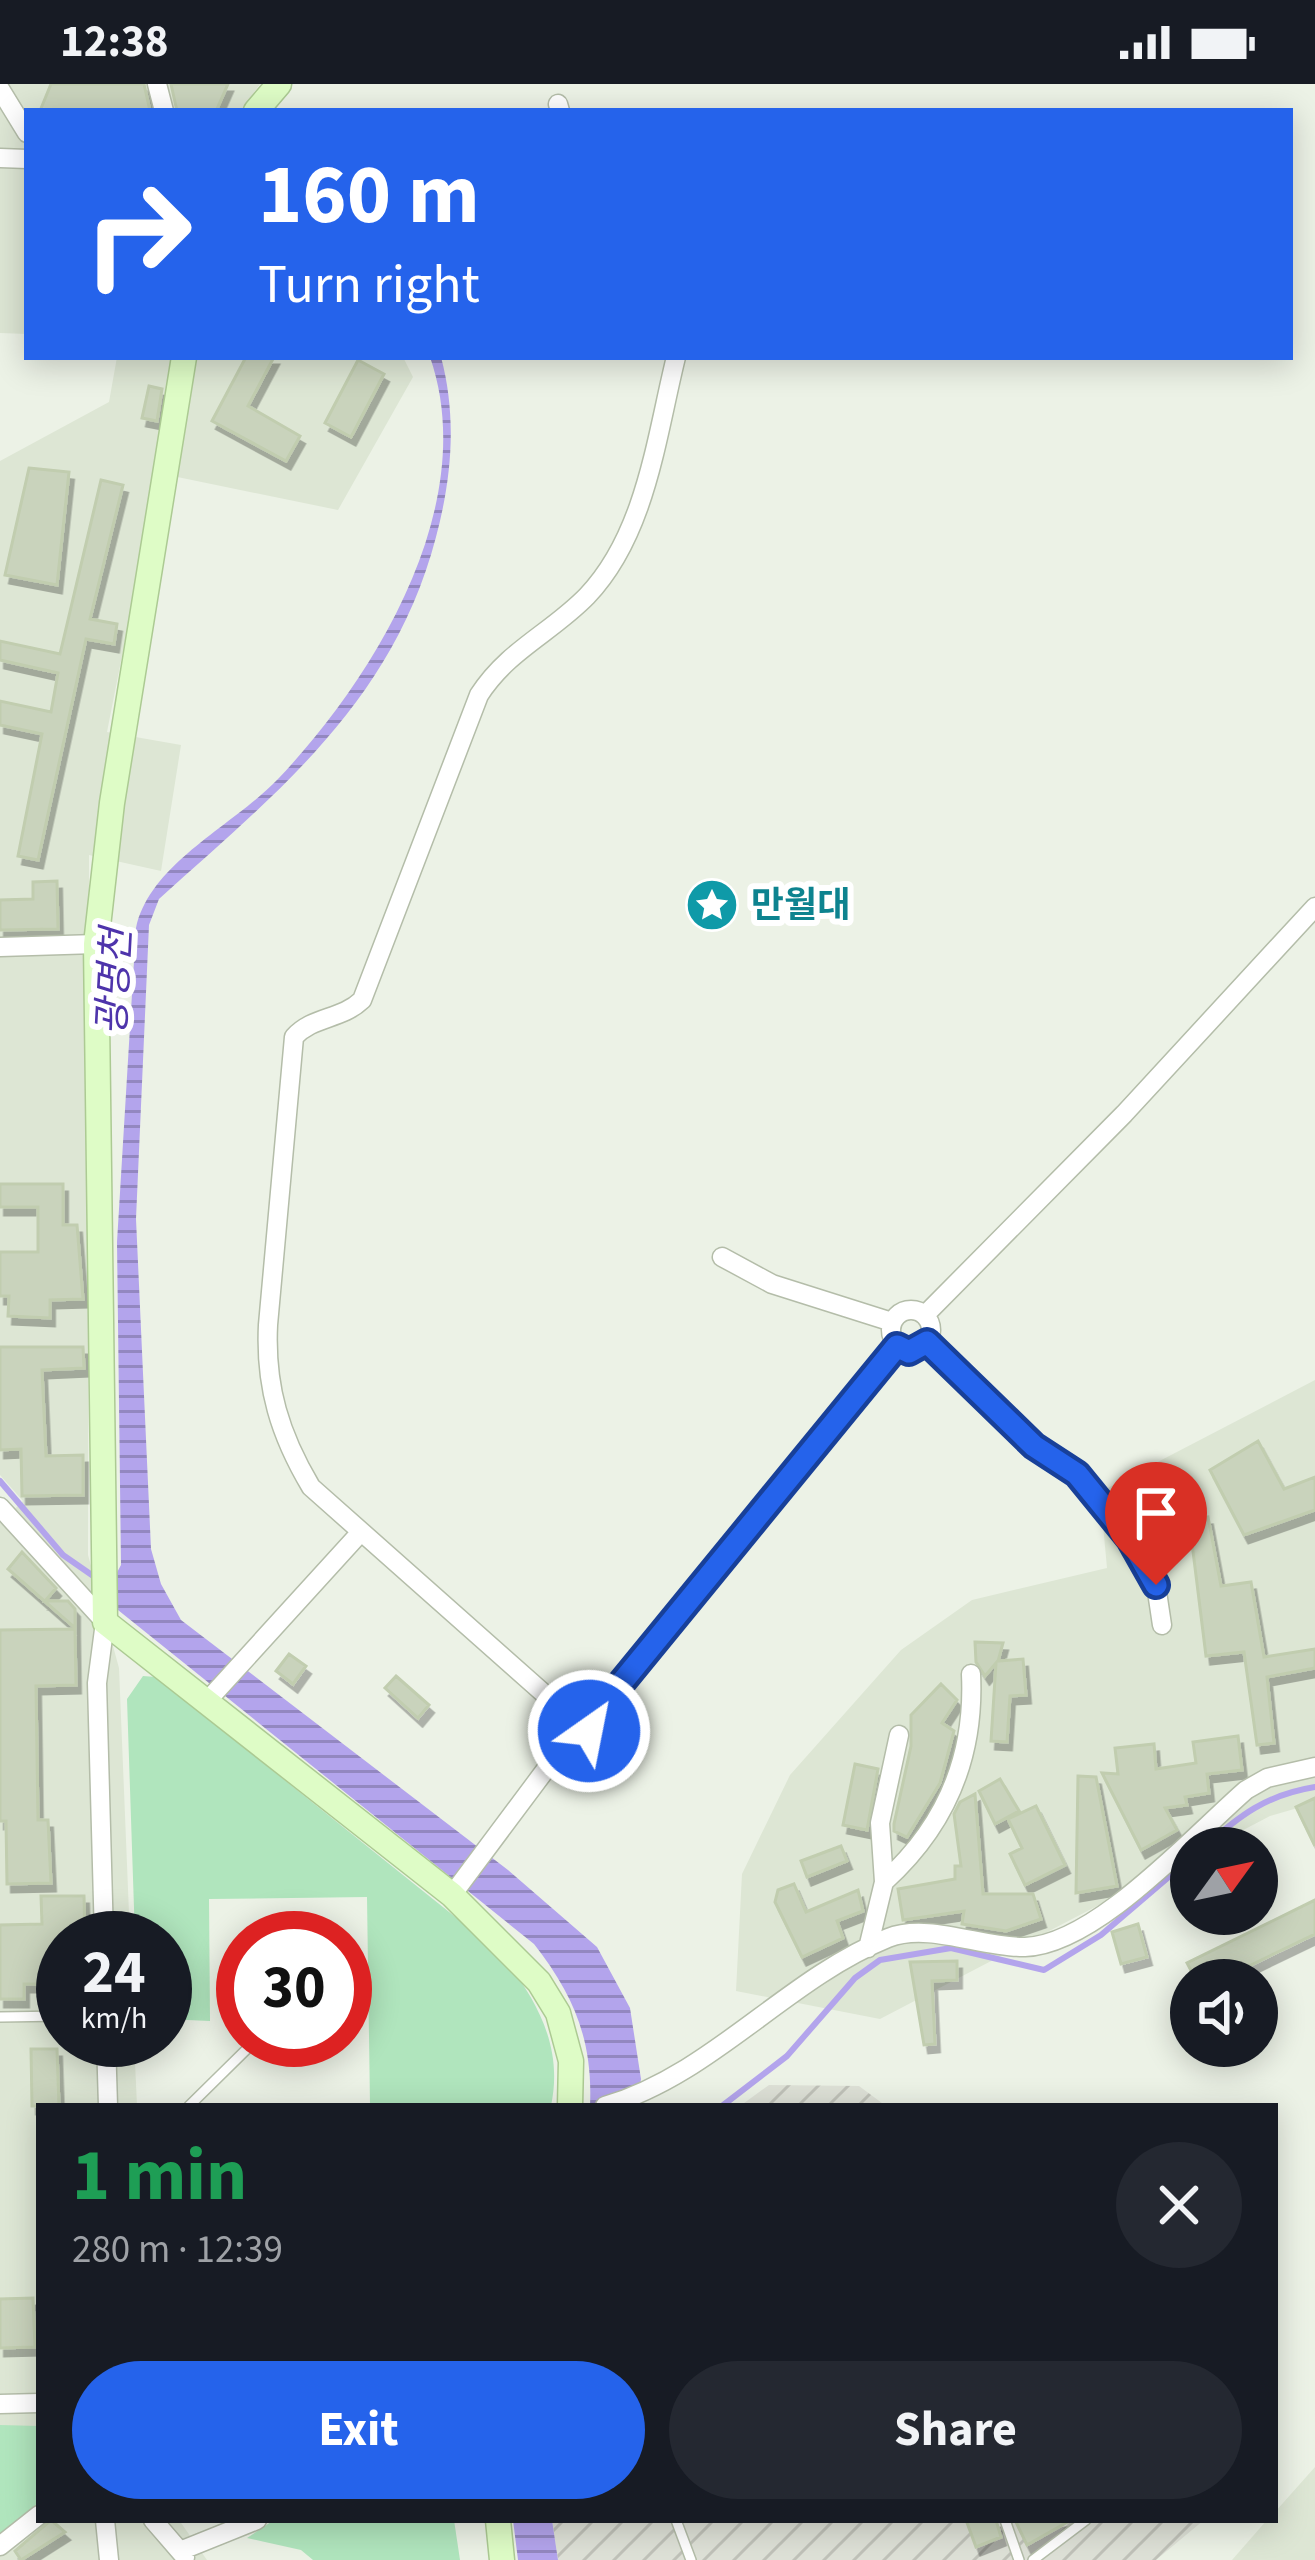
<!DOCTYPE html>
<meta charset="utf-8">
<style>
:root{--surface:#171b24;--page:#242831;--text:#f1f3f6;--muted:#9ea1a6;--accent:#2563eb}
body{margin:0;font-family:"Source Sans 3","Noto Sans KR",sans-serif;background:var(--page);color:var(--text);height:100vh;display:flex;flex-direction:column;font-size:45px;white-space:nowrap}
*{box-sizing:border-box;margin:0}
p{font-size:39px;color:var(--muted)}
.icon{flex:none;width:66px;height:66px;fill:none;stroke:currentColor;stroke-width:2;stroke-linecap:round;stroke-linejoin:round}
.map{position:relative;flex:1;overflow:hidden}
.drawer{position:absolute;left:36px;top:2019px;width:1242px;height:420px;display:flex;flex-direction:column;background:var(--surface);border-radius:0px;box-shadow:0 6px 30px #0003}
.drawer>*{flex:none}
.guide{position:absolute;left:24px;top:24px;width:1269px;height:252px;border-radius:0px;box-shadow:0 6px 30px #0003;background:#2563eb;color:#fff;overflow:hidden}
.needle{width:78px;rotate:57deg}
.fabs{position:absolute;left:1170px;top:1743px;display:grid;gap:24px}
.fabs a{display:grid;place-items:center;width:108px;height:108px;border-radius:50%;background:var(--surface);box-shadow:0 6px 30px #0003;font-size:60px}
.speed{position:absolute;left:36px;top:1827px;display:flex;gap:24px;font-size:60px;font-weight:700;text-align:center}
.speed>*{display:grid;place-content:center;width:156px;height:156px;border-radius:50%;background:var(--surface);box-shadow:0 6px 30px #0003;line-height:1}
.speed small{font-size:30px;font-weight:400}
.speed .limit{border:18px solid #d22;background:#fff;color:#111}
.pin{position:absolute;display:grid;place-items:center;width:102px;height:102px;color:#fff;margin:-123px -51px;border-radius:50% 50% 50% 0;rotate:-45deg;box-shadow:0 0 12px #0007}
.pin .icon{rotate:45deg}
.me{position:absolute;width:132px;margin:-66px;rotate:33deg;stroke-linejoin:round;filter:drop-shadow(0 0 9px #0008)}
.turn{display:flex;align-items:center;gap:42px;height:252px;padding:0 36px;font-size:54px}
.turn .icon{width:156px;height:156px;stroke-width:2.5}
.turn b{display:block;font-size:84px;line-height:102px}
.round{display:grid;place-items:center;flex:none;width:126px;height:126px;border-radius:63px;background:var(--page)}
.head{display:flex;align-items:center;justify-content:space-between;height:204px;padding:0 36px}
h1{font-size:72px;font-weight:700;line-height:90px;color:#1e9e55}
.button{display:flex;gap:24px;margin-top:auto;padding:24px 36px}
.button a{flex:1;height:138px;border-radius:72px;background:var(--accent);color:#fff;font-size:48px;font-weight:700;line-height:138px;text-align:center}
.button a+a{background:var(--page);color:var(--text)}
.status{display:flex;justify-content:space-between;align-items:center;height:84px;padding:0 60px;background:var(--surface);direction:ltr}
.status svg{height:33px;fill:currentColor}
.map>svg:first-child{display:block}
.residential{fill:#dde6d4}
.industrial{fill:url(#industrial-furrows)}
.green{fill:#b0e5bd}
.water{fill:url(#water-rules)}
.lines{fill:none;stroke-linecap:round;stroke-linejoin:round}
.stream{stroke:#b3a4ec;stroke-width:6}
.building{fill:#c9d3bc;stroke:#c1cdaf;stroke-width:3;filter:url(#shadow)}
.lane-casing{stroke:#b4bda9;stroke-width:12}
.street-casing{stroke:#b4bda9;stroke-width:21}
.secondary-casing{stroke:#acca93;stroke-width:27}
.lane{stroke:#fff;stroke-width:9}
.street{stroke:#fff;stroke-width:18}
.secondary{stroke:#defcc6;stroke-width:24}
.route-casing{stroke:#184099;stroke-width:30}
.route{stroke:#2563eb;stroke-width:21}
.labels{text-anchor:middle;dominant-baseline:central;stroke-width:12;stroke-linejoin:round;paint-order:stroke}
.culture-label{font-size:36px;font-weight:bold;fill:#0d838f;stroke:#fff;text-anchor:start}
.water-label{font-size:39px;font-style:italic;fill:#4e34ab;stroke:#fff}
</style>
<div class="status"><b>12:38</b><svg viewBox="0 0 49 12"><path d="M0 12V9h3v3zM5 12V6h3v6zM10 12V3h3v9zM15 12V0h3v12zM26 1h20v11H26zM47 4h2v5h-2z"/></svg></div>
<div class="map">
<svg width="1315" height="2476" viewBox="0 0 1315 2476">
<defs>
<pattern id="industrial-furrows" width="10" height="10" patternUnits="userSpaceOnUse" patternTransform="scale(3)"><rect width="10" height="10" fill="#dee1d7"/><path d="M-1 1l2-2M0 10L10 0M9 11l2-2" fill="none" stroke="#c0c2b9"/></pattern>
<pattern id="water-rules" width="6" height="5" patternUnits="userSpaceOnUse" patternTransform="scale(3)"><rect width="6" height="5" fill="#b3a4ec"/><path d="M0 2.5h6" fill="none" stroke="#9387c0"/></pattern>
<filter id="shadow"><feDropShadow dx="4.5" dy="8" stdDeviation="0" flood-color="#0004"/></filter>
</defs>
<rect width="100%" height="100%" fill="#ecf2e6"/>
<!-- residential -->
<path class="residential" d="M0,0H260L241,27H27V250L0,249Z
M117,273H403L413,293L338,426L158,389L107,648L181,661L161,787L89,771L88,1471L119,1584L130,1854H63V1956H134L137,2022H39V2436H179L207,2476H0V1439L23,1417L0,1391V377L109,318Z
M1315,1296V1719L1270,1732L1209,1764H1191V1773L880,1935L736,1907L742,1790L790,1691L901,1566L972,1516L1107,1484L1100,1408Z
M1315,2383V2476H1232L1267,2436H1275V2428Z"/>
<!-- industrial -->
<path class="industrial" d="M769,2001L859,2002L886,2022H740Z
M552,2436H1204L1156,2476H558Z"/>
<!-- green -->
<path class="green" d="M143,1592L156,1593L499,1868C535,1913 564,1961 551,2022H370L367,1813L209,1815L210,1937L165,1935V1854H135L127,1615Z
M0,2341L39,2342V2418L0,2451Z
M274,2436H454L460,2476H313L301,2466L247,2454Z"/>
<!-- water -->
<path class="water" d="M430,273H441C457,333 452,393 436,453C393,617 280,706 159,815L149,841L136,1135L151,1465L161,1500L181,1536L508,1786L597,1863L630,1924L641,1995L637,2022H590C593,1957 574,1911 534,1860L113,1522L114,1494L121,1481L117,1158L136,844C150,779 233,742 278,695C375,593 481,420 430,273Z
M513,2436H552L558,2476H518Z"/>
<g class="lines">
<!-- stream -->
<path class="stream" d="M0,1397L63,1471L99,1496
M1203,1764C1240,1731 1266,1711 1315,1703
M722,2022L787,1972L855,1894L880,1876L951,1864L1044,1886L1101,1851L1191,1774"/>
</g>
<!-- building -->
<path class="building" d="M51,0H144L150,27H40Z
M171,0H228L216,27H177Z
M246,273H274L248,322L300,352L286,377L212,337Z
M358,276L384,290L351,353L325,339Z
M149,302L162,305L157,337L142,334Z
M29,384L69,388L57,501L5,491Z
M101,396L123,401L90,535L117,540L114,560L86,555L38,776L18,772L42,650L0,641V617L51,628L58,589L0,576V557L60,570Z
M57,797L58,845L0,846V816L33,815V798Z
M0,1100H63V1141H77L83,1215L50,1216V1234L8,1232L9,1212H0V1168H38V1123H0Z
M0,1263H83L84,1284L42,1286L46,1372L83,1371V1411L22,1412L21,1365L0,1366Z
M1258,1357L1284,1405L1315,1393V1426L1244,1451L1210,1386Z
M1208,1433L1221,1502L1251,1498L1264,1573L1315,1565V1584L1267,1593L1274,1659L1257,1661L1244,1568L1206,1572L1189,1435Z
M22,1468L56,1504L45,1517H68L75,1525V1544L8,1485Z
M75,1545L76,1601L36,1602L38,1736H48L51,1799L7,1800L6,1737H0V1546Z
M975,1558L1003,1559L998,1577L1023,1575L1026,1611L1010,1612L1007,1658L991,1657L996,1579L985,1592L976,1578Z
M289,1570L306,1582L293,1600L276,1587Z
M396,1592L429,1621L418,1634L385,1604Z
M941,1600L957,1616L942,1639L954,1647L940,1699L907,1753L894,1747V1740L911,1662V1631Z
M1238,1652L1242,1686L1207,1690L1209,1709L1185,1713L1187,1721L1165,1724L1177,1746L1141,1766L1102,1689L1118,1690L1115,1664L1154,1660L1156,1685L1196,1679L1193,1658Z
M855,1680L878,1685L867,1746L843,1741Z
M1078,1692L1096,1693L1117,1802L1076,1809Z
M1000,1695L1019,1727L995,1740L979,1707Z
M975,1710L983,1810H1033L1041,1835L1006,1847L962,1840L964,1827L903,1836L898,1805L955,1795V1782H961L954,1730L960,1718Z
M1315,1714V1762L1296,1723Z
M1036,1722L1065,1781L1025,1801L1010,1770L1022,1764L1008,1735Z
M841,1762L847,1777L807,1793L801,1777Z
M794,1800L806,1828L858,1806L863,1827L837,1837L843,1854L802,1873L775,1818L778,1806Z
M41,1812H84L85,1854H63V1900H24V1915H0V1841L42,1840Z
M1315,1816V1850L1220,1896H1196L1187,1879Z
M1138,1840L1147,1873L1121,1880L1112,1848Z
M957,1877V1896L932,1897L935,1960L924,1961L910,1878Z
M31,1965H57L59,2022H32Z
M33,2214L35,2263L0,2264V2215Z
M51,2436L65,2448L21,2476L15,2467Z
M966,2436H996L1001,2453L976,2463Z
M1015,2436H1071L1027,2461Z"/>
<g class="lines">
<!-- lane casing -->
<g class="lane-casing">
<path id="lane" d="M0,1933L63,1932
M189,2022L256,1956
M676,2436L691,2476
M1005,2436L1019,2476
M1033,2476L1086,2436"/>
</g>
<!-- street casing -->
<g class="street-casing">
<path id="street" d="M157,0L164,27
M0,5L27,49
M558,20L560,27
M0,74L27,75
M0,863L96,860
M722,1173L772,1200L892,1238
M891 1246a20 20 0 1 1 40 0a20 20 0 1 1-40 0Z
M925,1231L1124,1030L1315,823
M927,1258L1034,1362L1077,1390L1130,1455L1156,1501L1162,1541
M0,1423L105,1538L97,1599L104,1854
M208,1616L360,1449
M567,1630L311,1403C280,1351 265,1303 268,1241L294,953C313,932 341,936 362,916L479,611C508,566 551,549 587,512C646,450 656,354 676,273
M586,1634L609,1614L897,1262
M884,1798C946,1742 975,1673 971,1590
M452,1811L567,1657L586,1654L589,1640L581,1630L562,1634L559,1647L567,1657
M868,1864L884,1798L880,1739L899,1651
M106,1956L108,2022
M605,2022C713,1990 785,1896 888,1854C928,1838 983,1864 1025,1863C1095,1861 1192,1753 1246,1706L1267,1694L1315,1683
M0,2320L39,2319
M105,2436L109,2476
M153,2436L185,2473
M0,2462L39,2431
M180,2467L257,2436"/>
</g>
<!-- secondary casing -->
<g class="secondary-casing">
<path id="secondary" d="M256,27L279,0
M184,273L112,719L96,860L105,1538L452,1811L539,1898L558,1929L571,1977L570,2022
M498,2436L502,2476"/>
</g>
<!-- lane -->
<use href="#lane" class="lane"/>
<!-- street -->
<use href="#street" class="street"/>
<!-- secondary -->
<use href="#secondary" class="secondary"/>
</g>
<g class="lines">
<!-- route casing -->
<g class="route-casing">
<path id="route" d="M589,1647L586,1634L609,1614L897,1262L909,1268L927,1258L1034,1362L1077,1390L1130,1455L1156,1501"/>
</g>
<!-- route -->
<use href="#route" class="route"/>
</g>
<!-- icons -->
<defs>
<g id="sight-disc" transform="scale(2.7)"><circle r="9.5" fill="#0f9aa8" stroke="#fff"/><path d="M0-6L1.8-2.2L6-1.7L2.9 1.2L3.7 5.4L0 3.3L-3.7 5.4L-2.9 1.2L-6-1.7L-1.8-2.2Z" fill="#fff"/></g>
</defs>
<g fill-rule="evenodd">
<use href="#sight-disc" x="712" y="821"/>
</g>
<g class="labels">
<!-- culture labels -->
<g class="culture-label">
<text x="751" y="821">만월대</text>
</g>
<!-- water labels -->
<g class="water-label">
<text transform="translate(115 898) rotate(-87)">광명천</text>
</g>
</g>
</svg>
<div class="fabs">
<a><svg class="needle" viewBox="-14 -14 28 28"><path d="M0-13l5 13h-10z" fill="#e53935"/><path d="M0 13l5-13h-10z" fill="#9ea1a6"/></svg></a>
<a><svg class="icon" aria-label="sound" viewBox="0 0 24 24"><path d="M4 9h4l5-4v14l-5-4H4zM17 9q2 3 0 6"/></svg></a>
</div>
<div class="speed"><div>24<small>km/h</small></div><div class="limit">30</div></div>
<div class="pin" style="left:1156px;top:1501px;background:#d93025"><svg class="icon" aria-label="arrive" viewBox="0 0 24 24"><path d="M6 21V4h12l-3 4 3 4H6"/></svg></div>
<svg class="me" style="left:589px;top:1647px" viewBox="-20 -20 40 40"><circle r="17" fill="#2563eb" stroke="#fff" stroke-width="3"/><path d="M0-11L8 9 0 5-8 9z" fill="#fff"/></svg>
<div class="guide">
<div class="turn"><svg class="icon" aria-label="right" viewBox="0 0 24 24"><path d="M7 20v-9h11M14 6l5 5-5 5"/></svg><div><b>160 m</b>Turn right</div></div>
</div>
<section class="drawer">
<div class="head"><div><h1>1 min</h1><p>280 m · 12:39</p></div><a class="round"><svg class="icon" aria-label="close" viewBox="0 0 24 24"><path d="M6 6l12 12M18 6L6 18"/></svg></a></div>
<div class="button"><a>Exit</a><a>Share</a></div>
</section>
</div>
